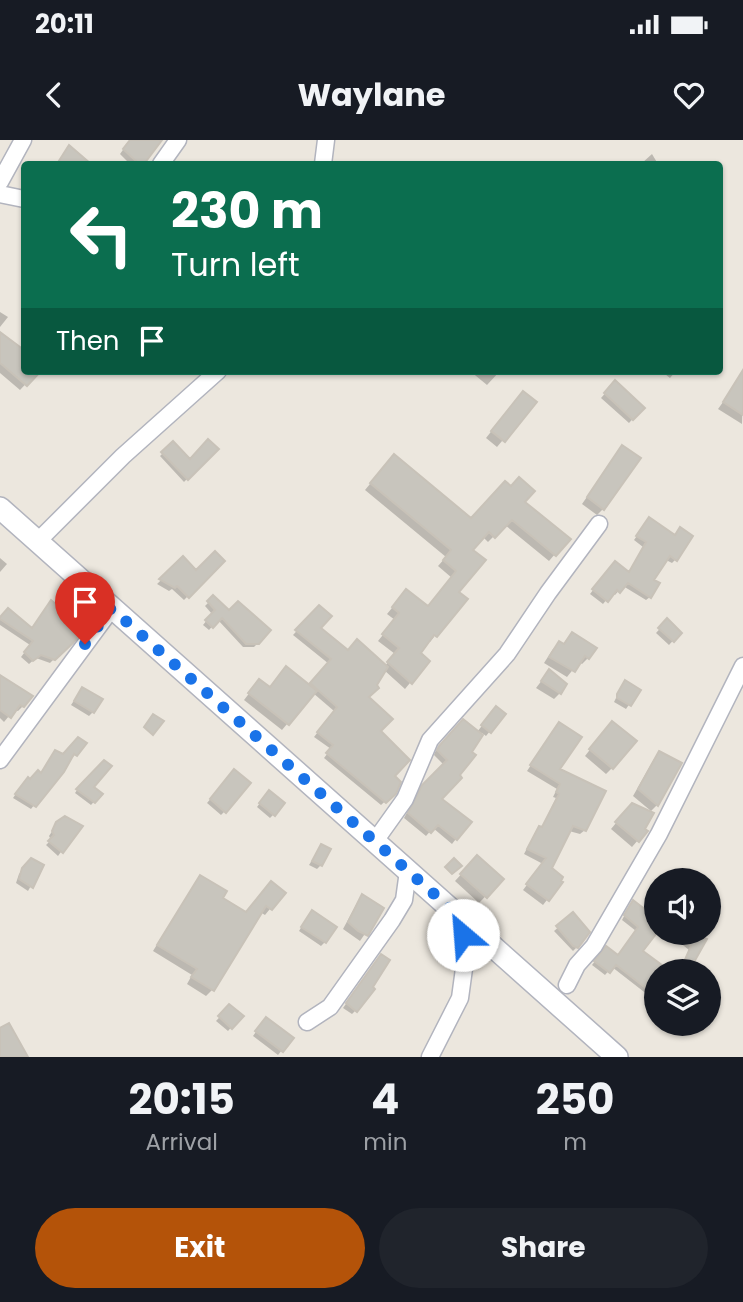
<!DOCTYPE html>
<style>
:root{--surface:#171b24;--page:#20242c;--text:#f1f3f6;--muted:#9ea1a6;--accent:#b45309}
body{margin:0;font-family:Poppins,sans-serif;background:var(--page);color:var(--text);height:100vh;display:flex;flex-direction:column;font-size:26px;white-space:nowrap}
*{box-sizing:border-box;margin:0}
p{font-size:23px;color:var(--muted)}
.icon{flex:none;width:38px;height:38px;fill:none;stroke:currentColor;stroke-width:2;stroke-linecap:round;stroke-linejoin:round}
.map{position:relative;height:917px;overflow:hidden}
.details{display:flex;flex-direction:column;background:var(--surface);flex:1}
.details>*{flex:none}
.top-card{position:absolute;left:21px;top:21px;width:702px;height:214px;border-radius:7px;box-shadow:0 2px 5px #0004;background:#0b6e4f;color:#fff;overflow:hidden}
.tools{position:absolute;left:644px;top:728px;display:grid;gap:14px}
.tools a{display:grid;place-items:center;width:77px;height:77px;border-radius:50%;background:var(--surface);box-shadow:0 2px 5px #0004;font-size:35px}
.pin{position:absolute;display:grid;place-items:center;width:60px;height:60px;color:#fff;margin:-72px -30px;border-radius:50% 50% 50% 0;rotate:-45deg;box-shadow:0 0 7px #0007}
.pin .icon{rotate:45deg}
.me{position:absolute;width:77px;margin:-38px;rotate:333deg;stroke-linejoin:round;filter:drop-shadow(0 0 5px #0008)}
.turn{display:flex;align-items:center;gap:24px;height:147px;padding:0 35px;font-size:32px}
.turn .icon{width:91px;height:91px;stroke-width:2.5}
.turn b{display:block;font-size:49px;line-height:60px}
.then{display:flex;align-items:center;height:66px;padding:0 35px;background:#0003;gap:14px;font-size:26px}
.eta{display:flex;justify-content:space-evenly;align-items:center;height:119px;text-align:center}
.eta b{font-size:42px;font-weight:700;line-height:49px}
.action{display:flex;gap:14px;margin-top:auto;padding:14px 35px}
.action a{flex:1;height:80px;border-radius:42px;background:var(--accent);color:#fff;font-size:28px;font-weight:700;line-height:80px;text-align:center}
.action a+a{background:var(--page);color:var(--text)}
.status{display:flex;justify-content:space-between;align-items:center;height:49px;padding:0 35px;background:var(--surface);direction:ltr}
.status svg{height:19px;fill:currentColor}
header{display:flex;justify-content:space-between;align-items:center;height:91px;padding:0 35px;background:var(--surface);font-size:32px;font-weight:700}
.map>svg:first-child{display:block}
.shadow{fill:#0003}
.building{fill:#c8c5bd;stroke:#c8c2b8;stroke-width:2}
.lines{fill:none;stroke-linecap:round;stroke-linejoin:round}
.street-casing{stroke:#b2b4be;stroke-width:19}
.secondary-casing{stroke:#b2b4be;stroke-width:24}
.street{stroke:#fff;stroke-width:16}
.secondary{stroke:#fff;stroke-width:21}
.route{stroke:#1a73e8;stroke-width:12;stroke-dasharray:0 21.6}
</style>
<div class="status"><b>20:11</b><svg viewBox="0 0 49 12"><path d="M0 12V9h3v3zM5 12V6h3v6zM10 12V3h3v9zM15 12V0h3v12zM26 1h20v11H26zM47 4h2v5h-2z"/></svg></div>
<header><svg class="icon" aria-label="back" viewBox="0 0 24 24"><path d="M15 5l-7 7 7 7"/></svg>Waylane<svg class="icon" aria-label="heart" viewBox="0 0 24 24"><path d="M12 20l-8-8c-3-5 5-10 8-4 3-6 11-1 8 4z"/></svg></header>
<div class="map">
<svg width="743" height="917" viewBox="0 0 743 917">
<rect width="100%" height="100%" fill="#ece7de"/>
<!-- shadow -->
<path class="shadow" d="M130,0H160L141,24H130L120,14Z
M652,14L658,24H641L642,23Z
M0,172L8,177L0,187Z
M0,194L24,212V231H38L20,250L0,233Z
M470,231H500L487,245Z
M661,231H676L670,238Z
M739,240L743,243L742,284L718,269Z
M615,242L643,268L629,283L601,258Z
M517,259L535,262L497,307L486,298Z
M173,303L190,321L216,309L184,342L160,316Z
M617,314L603,369L597,375L582,364Z
M388,322L470,380L523,362L568,399L549,421L505,385L488,402L483,397L471,410L427,490L434,497L430,502L428,500L418,513L428,521L405,549L384,530L367,557L392,636L394,653L381,665L324,618L331,609L314,597L334,571L313,553L282,590L244,560L254,547L269,549L309,547L329,524L293,495L319,467L318,488L347,512L384,527L395,514L378,501L395,480L387,474L401,457L427,468L452,438L438,426L446,417L365,350Z
M646,383L674,397L676,419L672,423L666,420L652,440L650,457L646,460L623,446L615,455L612,453L603,464L590,454L611,427L628,434L643,407L634,400Z
M0,418L7,424L0,432Z
M183,419L196,433L223,421L184,460L172,449L169,451L157,444Z
M213,458L258,503L254,507H243L218,480L209,490L203,485L212,474L205,466Z
M8,470L31,489L72,501L50,523L36,518L29,524L21,517L30,505L0,485V479Z
M667,481L680,493L669,505L656,493Z
M566,500L588,518L582,524L579,522L567,537L544,523L553,509L560,503L563,506Z
M549,531L560,553L554,559L536,548Z
M0,537L23,566L18,571L14,570L4,582L0,578Z
M622,546L639,550L626,569L614,562Z
M79,553L93,572L89,576L71,565Z
M493,572L504,574L486,596L482,593L440,659L469,682L452,704L433,688L426,696L404,678L418,652L444,625L434,615L435,612L463,582L477,592Z
M555,589L557,630L585,690L580,694L569,691L550,729L561,742L543,765L523,750L543,724L524,714L535,693L541,689L556,658L553,657L557,649L527,631Z
M606,589L612,628L606,634L585,616Z
M85,604L72,618L71,617L31,669L13,658L24,642L40,635L55,612L63,616Z
M660,613L657,665L651,671L633,656L654,619Z
M231,635L225,671L221,675L207,663Z
M82,643L92,647L100,655L91,665L75,653Z
M265,656L274,674L270,678L257,667Z
M626,671L645,692L632,707L611,689Z
M57,684L80,686L58,716L46,705L51,700L49,696Z
M321,706V725L317,729L309,725Z
M477,717L501,740L479,763L455,741Z
M27,724L42,726L28,751L16,743L19,734Z
M201,737L220,759L245,774L283,753L265,775L260,772L212,850L206,856L187,844L192,835L153,811L195,743Z
M363,757L382,769L360,801L343,789L357,763Z
M630,765L652,777L656,773V791L641,811L667,831H656V845L648,855L612,827L605,835L592,825L603,811L617,816L636,791L622,780Z
M573,775L577,807L573,811L554,791Z
M308,776L325,802L321,806L299,791Z
M668,793H686L704,800L687,831H679L689,810Z
M377,820L355,871L352,874L343,868Z
M230,866L241,876L228,891L216,881Z
M262,883L291,899L278,915L253,896Z"/>
<!-- building -->
<path class="building" d="M130,0H162L144,24H139L123,9Z
M69,5L91,24H57Z
M0,192L24,210V231H41L27,246L0,223Z
M743,230V275L723,262Z
M615,240L645,268L633,280L604,253Z
M523,251L537,262L505,302L491,291Z
M208,299L219,309L188,340L161,312L173,301L190,319Z
M622,305L641,318L604,370L587,357Z
M394,314L471,378L505,341L511,346L519,337L535,351L525,362L571,399L556,416L512,380L495,398L489,392L473,410L486,420L459,452L468,459L437,497L434,495L421,513L430,521L412,544L387,522L399,508L382,494L399,473L392,467L406,449L428,466L456,431L443,420L451,410L370,343Z
M649,377L675,395L680,387L693,396L677,421L670,416L654,440L660,443L651,458L628,443L620,453L617,450L608,462L592,449L615,421L629,432L646,402L636,396Z
M215,411L225,421L189,458L177,446L175,448L159,439L183,416L196,430Z
M213,455L229,470L238,461L271,490L259,504H246L222,478L213,488L205,480L215,470L207,461Z
M51,460L84,489L73,503L55,520L41,515L33,521L24,512L33,501L0,479V477L8,468L32,488Z
M319,465L332,476L321,488L348,510L357,499L388,527L377,545L379,548L369,557L393,579L381,591L410,620L395,636L401,642L396,654L386,663L326,613L333,605L317,592L337,567L310,543L331,519L295,490Z
M667,478L682,493L674,502L658,488Z
M572,492L597,508L589,519L585,516L575,532L549,517L559,501L564,504Z
M286,526L317,551L289,585L248,553L259,539L270,547Z
M549,529L567,544L561,554L541,541Z
M0,535L33,556L24,567L20,565L11,578L0,570Z
M625,540L641,550L631,566L617,558V554Z
M82,547L103,559L94,573L74,561Z
M496,566L506,574L491,593L481,585Z
M153,574L164,581L153,595L144,587Z
M463,579L483,595L472,612L476,615L460,635L462,638L442,659L472,682L457,700L438,685L431,693L408,673L422,645L447,620L437,610L439,606Z
M612,581L637,601L613,629L589,609Z
M559,582L582,597L560,629L606,651L586,691L573,686L552,728L563,737L561,741L563,742L549,761L526,744L546,718L527,709L539,686L542,687L559,654L556,652L560,644L530,625Z
M78,597L87,603L77,616L74,614L64,632L36,667L15,654L28,637L30,639L38,630L41,633L55,610L63,614Z
M659,611L682,623L658,666L638,649Z
M104,620L112,626L94,647L103,654L95,663L76,649Z
M234,629L251,643L226,673L210,659Z
M269,650L285,663L275,676L259,663Z
M632,663L654,673L645,689L648,691L639,702L615,682Z
M65,676L83,686L63,713L48,701L54,695L52,691L56,682Z
M321,704L331,709L322,726L312,721Z
M477,715L504,739L487,758L460,734Z
M31,718L44,725L33,748L19,739L22,728Z
M454,718L462,726L452,734L445,727Z
M200,735L227,751L223,758L246,772L271,741L286,753L272,770L266,766L214,851L191,837L197,829L157,805Z
M362,754L384,768L368,796L358,791L348,782Z
M633,760L656,778V794L643,811L670,831H656V856L616,825L610,833L594,821L606,806L618,815L638,787L624,775Z
M312,770L337,787L326,803L301,787Z
M573,772L590,792L578,808L573,806L556,786Z
M676,793H691L707,799L689,831H680L691,806Z
M381,814L390,820L373,847L375,849L357,872L346,863Z
M229,864L244,876L232,889L218,876Z
M266,877L294,898L283,912L255,891Z
M9,883L28,917H0V888Z"/>
<g class="lines">
<!-- street casing -->
<g class="street-casing">
<path id="street" d="M161,24L178,0
M323,24L326,0
M0,42L23,0
M0,54L24,59
M38,401L123,316L218,231
M0,620L112,468
M375,701L405,659L430,600L507,514L548,453L599,384
M567,845L577,825L594,806L659,694L743,526
M307,882L330,867L392,780L404,760L408,731
M430,917L460,858L466,814L459,776"/>
</g>
<!-- secondary casing -->
<g class="secondary-casing">
<path id="secondary" d="M0,368L617,917"/>
</g>
<!-- street -->
<use href="#street" class="street"/>
<!-- secondary -->
<use href="#secondary" class="secondary"/>
</g>
<g class="lines">
<!-- route -->
<path class="route" d="M85,504L111,468L459,776L463,795"/>
</g>
</svg>
<div class="tools">
<a><svg class="icon" aria-label="sound" viewBox="0 0 24 24"><path d="M4 9h4l5-4v14l-5-4H4zM17 9q2 3 0 6"/></svg></a>
<a><svg class="icon" aria-label="layers" viewBox="0 0 24 24"><path d="M12 4l9 5-9 5-9-5zM3 14l9 5 9-5"/></svg></a>
</div>
<div class="pin" style="left:85px;top:504px;background:#d93025"><svg class="icon" aria-label="arrive" viewBox="0 0 24 24"><path d="M6 21V4h12l-3 4 3 4H6"/></svg></div>
<svg class="me" style="left:463px;top:795px" viewBox="-20 -20 40 40"><circle r="19" fill="#fff"/><path d="M0-13L10 11 0 6-10 11z" fill="#1a73e8"/></svg>
<div class="top-card">
<div class="turn"><svg class="icon" aria-label="left" viewBox="0 0 24 24"><path d="M17 20v-9H6M10 6l-5 5 5 5"/></svg><div><b>230 m</b>Turn left</div></div>
<div class="then">Then<svg class="icon" aria-label="arrive" viewBox="0 0 24 24"><path d="M6 21V4h12l-3 4 3 4H6"/></svg></div>
</div>
</div>
<section class="details">
<div class="eta">
<div><b>20:15</b><p>Arrival</p></div>
<div><b>4</b><p>min</p></div>
<div><b>250</b><p>m</p></div>
</div>
<div class="action"><a>Exit</a><a>Share</a></div>
</section>
